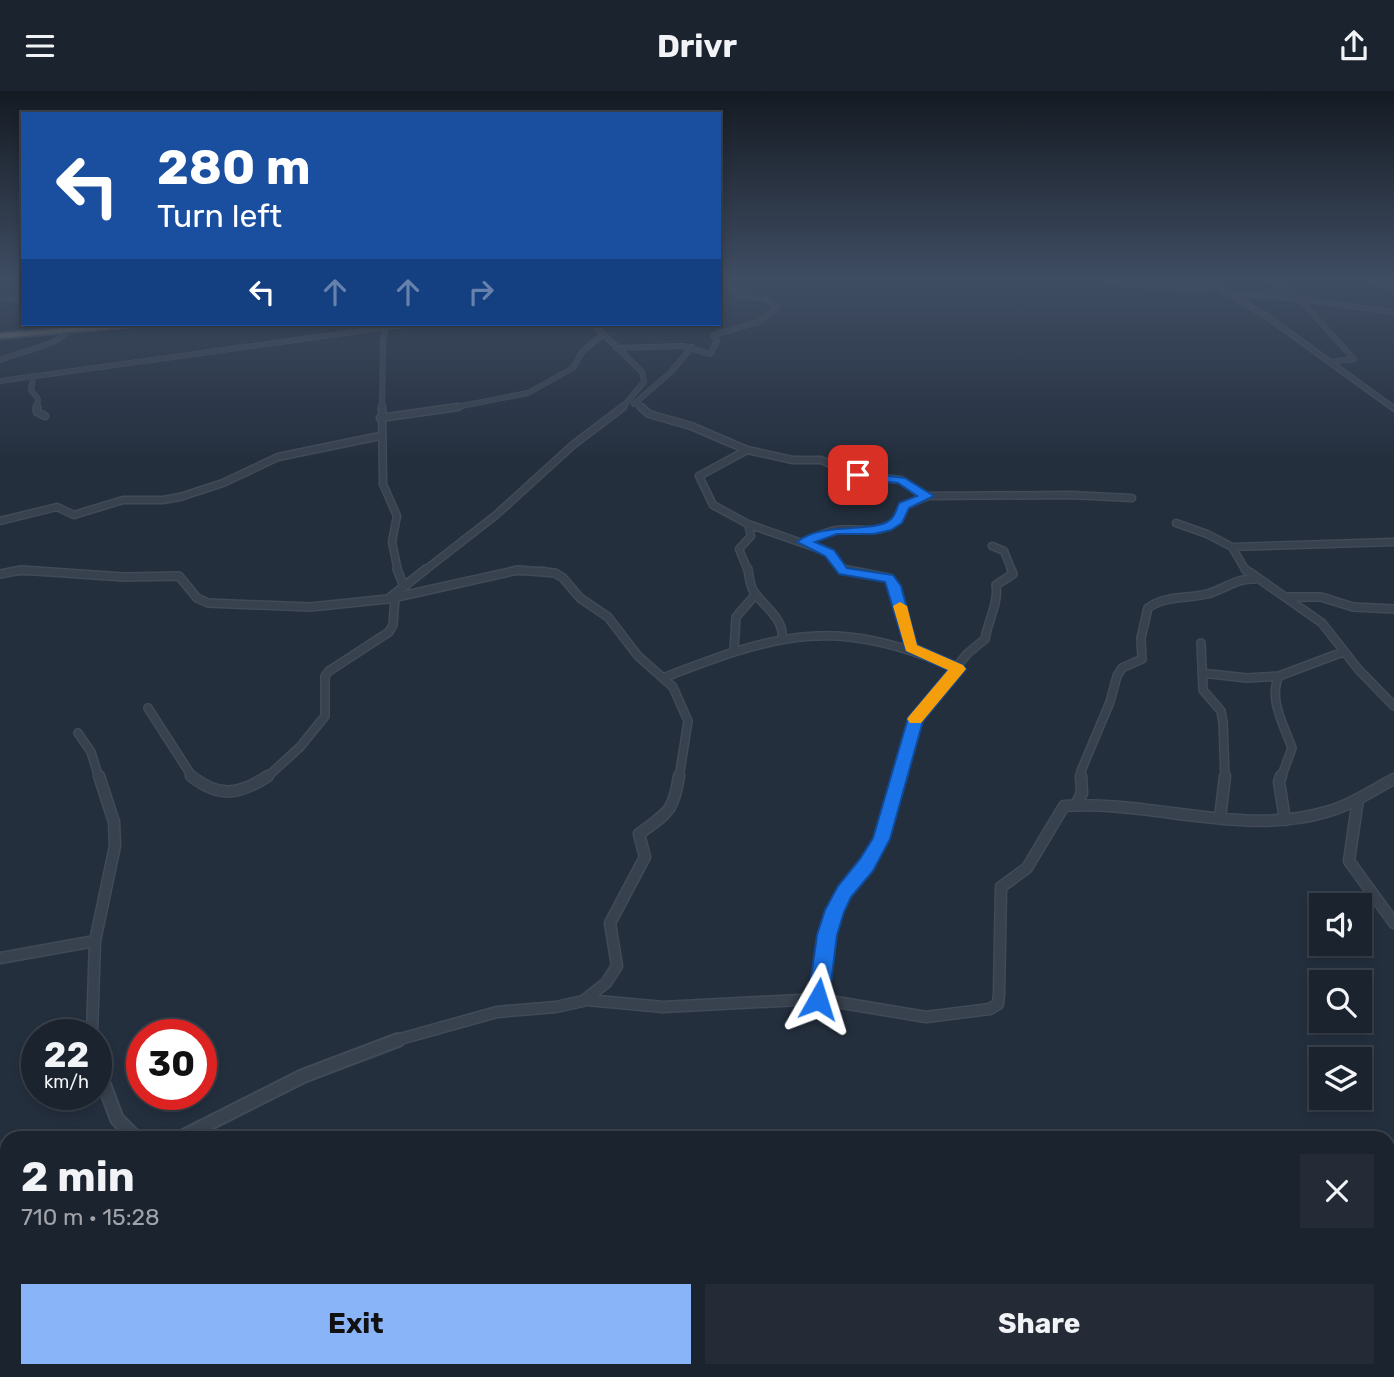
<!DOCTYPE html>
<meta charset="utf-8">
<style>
:root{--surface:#1b232e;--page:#242b36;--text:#f1f3f6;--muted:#a0a4aa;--line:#39404a;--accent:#8ab4f8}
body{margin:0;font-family:Rubik,sans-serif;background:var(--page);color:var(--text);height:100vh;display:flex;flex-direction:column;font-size:26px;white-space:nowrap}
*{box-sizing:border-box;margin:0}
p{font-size:23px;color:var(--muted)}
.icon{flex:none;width:38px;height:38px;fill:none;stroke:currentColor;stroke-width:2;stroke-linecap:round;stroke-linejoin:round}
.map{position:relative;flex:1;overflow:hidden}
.drawer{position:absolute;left:0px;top:1040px;width:1395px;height:247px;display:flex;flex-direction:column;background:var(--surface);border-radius:21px 21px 0 0;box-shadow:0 4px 10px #0003,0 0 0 2px var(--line)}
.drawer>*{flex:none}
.top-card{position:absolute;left:21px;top:21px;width:700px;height:214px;border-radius:0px;box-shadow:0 4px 10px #0003,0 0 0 2px var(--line);background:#1a4fa0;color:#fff;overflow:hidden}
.fabs{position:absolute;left:1309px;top:802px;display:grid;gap:14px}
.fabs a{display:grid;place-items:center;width:63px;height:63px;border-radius:0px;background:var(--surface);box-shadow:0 4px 10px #0003,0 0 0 2px var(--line);font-size:35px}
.speed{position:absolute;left:21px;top:928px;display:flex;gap:14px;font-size:35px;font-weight:700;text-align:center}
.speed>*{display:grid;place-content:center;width:91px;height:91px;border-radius:50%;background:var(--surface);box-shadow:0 4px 10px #0003,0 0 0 2px var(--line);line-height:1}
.speed small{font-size:18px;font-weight:400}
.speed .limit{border:10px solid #d22;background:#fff;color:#111}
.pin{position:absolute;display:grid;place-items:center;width:60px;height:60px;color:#fff;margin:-30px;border-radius:14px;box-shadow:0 4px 10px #0006}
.me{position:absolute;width:77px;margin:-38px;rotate:6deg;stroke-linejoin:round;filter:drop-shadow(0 0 5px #0008)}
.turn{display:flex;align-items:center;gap:24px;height:147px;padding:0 21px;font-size:32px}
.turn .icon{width:91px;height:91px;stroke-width:2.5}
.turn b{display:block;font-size:49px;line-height:60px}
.lanes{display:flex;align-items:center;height:66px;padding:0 21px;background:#0003;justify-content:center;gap:35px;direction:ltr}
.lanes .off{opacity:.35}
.round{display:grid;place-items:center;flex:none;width:74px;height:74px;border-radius:0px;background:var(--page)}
.summary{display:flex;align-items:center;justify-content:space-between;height:119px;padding:0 21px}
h1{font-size:42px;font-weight:700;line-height:52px}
.cta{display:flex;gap:14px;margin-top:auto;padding:14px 21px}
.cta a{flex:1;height:80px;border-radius:0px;background:var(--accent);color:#111;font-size:28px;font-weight:700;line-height:80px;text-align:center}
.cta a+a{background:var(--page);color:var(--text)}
header{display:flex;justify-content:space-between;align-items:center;height:91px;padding:0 21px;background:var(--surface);font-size:32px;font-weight:700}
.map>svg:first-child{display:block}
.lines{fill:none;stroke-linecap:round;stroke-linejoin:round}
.minor-far4-casing{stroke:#414a57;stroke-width:6}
.minor-far3-casing{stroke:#414a57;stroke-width:9}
.minor-far2-casing{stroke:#414a57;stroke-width:10}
.minor-far1-casing{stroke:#414a57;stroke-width:13}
.minor-casing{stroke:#414a57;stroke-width:16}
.tertiary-casing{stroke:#414a57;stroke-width:3}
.trunk-casing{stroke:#434c59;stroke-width:4}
.minor-far4{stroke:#38414e;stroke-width:4.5}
.minor-far3{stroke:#38414e;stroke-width:6}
.minor-far2{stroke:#38414e;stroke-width:7}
.minor-far1{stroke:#38414e;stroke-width:10}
.minor{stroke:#38414e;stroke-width:12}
.tertiary{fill:#38414e;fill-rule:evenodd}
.trunk{fill:#656462;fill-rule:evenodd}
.route{fill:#1a73e8;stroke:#114b97;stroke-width:2}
.slow{fill:#f59e0b}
</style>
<header><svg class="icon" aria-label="menu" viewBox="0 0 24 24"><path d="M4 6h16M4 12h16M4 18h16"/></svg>Drivr<svg class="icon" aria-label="share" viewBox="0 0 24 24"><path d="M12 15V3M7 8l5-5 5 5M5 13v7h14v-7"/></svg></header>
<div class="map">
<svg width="1394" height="1286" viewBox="0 0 1394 1286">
<rect width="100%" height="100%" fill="#242f3e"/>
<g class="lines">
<!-- minor-far4 casing -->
<g class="minor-far4-casing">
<path id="minor-far4" d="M1106,190L1187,198L1215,196
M1273,190L1299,208L1354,268L1328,271
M1371,190L1394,196
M1227,203L1299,208L1394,221
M0,207L23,210
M593,233L642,281L644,291L621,318
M616,257L683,255L710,263L717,250L713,244L758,231L778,216L764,207L741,206L722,190
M0,269C26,257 57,258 75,233
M33,285L31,299L38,308L37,318
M0,290L410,233
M638,312L642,318
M634,313L671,281L692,256
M382,318L383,248L386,236
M446,318L528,302L573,277L582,261L602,244"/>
</g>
<!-- minor-far3 casing -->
<g class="minor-far3-casing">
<path id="minor-far3" d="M37,316V321L45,325
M382,316L383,393L397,425L392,451L398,480
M641,316L649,323L691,335L747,359L793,369H821L858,384L901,389L917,401L928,405L1071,404L1132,407
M380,327L458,316
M747,359L699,385L713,414L748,433L751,445L739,458L748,480
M0,430L57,416L74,424L123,409H163L180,406L223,392L278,366L380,345
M1176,432L1207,443L1232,456L1394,451
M748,433L825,460L833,465L844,480
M804,451C814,447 825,441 836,439C867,434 887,452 904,415L928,405
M992,455L1004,460L1012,480
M1232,456L1246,480
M15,480H38
M424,480L496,424L573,354L623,316
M513,480H544"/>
</g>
<!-- minor-far2 casing -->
<g class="minor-far2-casing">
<path id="minor-far2" d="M397,478L404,496
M748,478C749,486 750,495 754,501C764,515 784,528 782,546
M842,478L889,487L894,495L911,557
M1245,478L1285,506H1321L1353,516L1394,518
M0,483L21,479L124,486L179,485L197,507L208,512L310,516L388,508L426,478
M1285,506L1322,532L1358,578L1394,615
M388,508L518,479L555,482L563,487L580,507L608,526L638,565L673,596L688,630L679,687
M1201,552L1203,599L1221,620L1223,631L1225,687
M734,559L736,526L755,504
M1202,582L1247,587L1279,585
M663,587C780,541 837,525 958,578
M148,617L193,687
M78,642L91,661L99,687
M266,687L300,656L325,625V585L329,580L389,541L393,534L395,506
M898,687L915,627L967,563L985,548C988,530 999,511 996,494L1013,483L1011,478
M1081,687V680L1110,611L1117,585L1122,577L1142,568L1141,547L1148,517C1166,504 1186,508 1207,503C1223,499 1236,487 1254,488
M1281,687L1292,657C1284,634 1268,608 1279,585L1343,561"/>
</g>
<!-- minor-far1 casing -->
<g class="minor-far1-casing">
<path id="minor-far1" d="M191,685C219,707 239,704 268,685
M1281,685L1279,691L1285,729
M1358,708L1349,770L1394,832
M1077,712L1082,702L1081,685
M1220,727L1225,685
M0,867L95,850
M818,908C822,878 824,847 835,819C843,799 859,788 869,771C884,744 890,714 899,685
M587,909L663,916L818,908L926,926L990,918L998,913L999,903L1001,796L1027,777L1064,715C1151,709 1241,746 1326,721C1349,715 1373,699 1394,688
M92,943L95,850L115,755L114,731L99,685
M393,950L497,921L556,916L583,910L606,892L617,875L610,832L645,766L639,743C668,721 673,722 679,685"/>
</g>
<!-- minor casing -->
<g class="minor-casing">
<path id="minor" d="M96,972L117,1028L135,1046
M182,1046L303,985L398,949
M0,1140L7,1138
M164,1286L167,1279"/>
</g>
<!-- tertiary casing -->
<g class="tertiary-casing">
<path id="tertiary" d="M1205,190H1211L1271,226L1394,315V320L1267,228Z"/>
</g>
<!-- trunk casing -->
<g class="trunk-casing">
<path id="trunk" d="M113,233H141L137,235L0,247V243Z"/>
</g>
<!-- minor-far4 -->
<use href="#minor-far4" class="minor-far4"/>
<!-- minor-far3 -->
<use href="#minor-far3" class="minor-far3"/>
<!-- minor-far2 -->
<use href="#minor-far2" class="minor-far2"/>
<!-- minor-far1 -->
<use href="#minor-far1" class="minor-far1"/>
<!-- minor -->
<use href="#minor" class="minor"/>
<!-- tertiary -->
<use href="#tertiary" class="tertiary"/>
<!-- trunk -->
<use href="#trunk" class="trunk"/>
</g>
<!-- sky -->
<linearGradient id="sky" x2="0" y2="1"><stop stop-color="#141a22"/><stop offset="0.51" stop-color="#3f4d63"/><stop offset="1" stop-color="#3f4d63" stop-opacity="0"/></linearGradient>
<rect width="1394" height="370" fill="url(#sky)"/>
<!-- route -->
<path class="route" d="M858,381L905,387L934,405L909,417L902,432L891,439L874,443H837L815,451L834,459L847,477L893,484L901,495L917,554L963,574L966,578L923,630L890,748L873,780L851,806L844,821L837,844L829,908L826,915L818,918L811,915L808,908L817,844L825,819L838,795L860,768L873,747L908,627L948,579L906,560L885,491L839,483L825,465L797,451C823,429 878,444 892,427C895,424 897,417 899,412L917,405L898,392L854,387V382Z"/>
<!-- slow -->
<path class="slow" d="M900,511L907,515L917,554L963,574L966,578L921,632H910L907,628L910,624L948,579L906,560L893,515Z"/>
</svg>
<div class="fabs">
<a><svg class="icon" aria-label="sound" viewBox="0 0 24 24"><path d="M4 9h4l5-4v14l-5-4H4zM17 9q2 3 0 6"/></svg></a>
<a><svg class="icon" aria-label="search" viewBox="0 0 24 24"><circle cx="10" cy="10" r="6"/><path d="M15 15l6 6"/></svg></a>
<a><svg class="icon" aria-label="layers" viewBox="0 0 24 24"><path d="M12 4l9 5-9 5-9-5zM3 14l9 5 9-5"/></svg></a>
</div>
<div class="speed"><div>22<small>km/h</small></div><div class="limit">30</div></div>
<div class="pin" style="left:858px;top:384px;background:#d93025"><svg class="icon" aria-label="arrive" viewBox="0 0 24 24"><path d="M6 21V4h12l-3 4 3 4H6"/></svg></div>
<svg class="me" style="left:818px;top:908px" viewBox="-20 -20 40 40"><path d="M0-17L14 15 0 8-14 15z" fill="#1a73e8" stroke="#fff" stroke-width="4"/></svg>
<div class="top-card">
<div class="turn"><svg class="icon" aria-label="left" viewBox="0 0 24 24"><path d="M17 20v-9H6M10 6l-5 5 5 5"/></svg><div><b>280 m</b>Turn left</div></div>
<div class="lanes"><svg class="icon" aria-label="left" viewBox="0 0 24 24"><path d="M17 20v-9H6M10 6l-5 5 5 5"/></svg><svg class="icon off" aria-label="ahead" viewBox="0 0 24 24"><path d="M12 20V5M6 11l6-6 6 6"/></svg><svg class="icon off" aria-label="ahead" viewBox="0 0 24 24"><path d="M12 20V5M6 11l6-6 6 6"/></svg><svg class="icon off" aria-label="right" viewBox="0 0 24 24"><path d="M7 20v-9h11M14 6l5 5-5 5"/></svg></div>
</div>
<section class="drawer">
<div class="summary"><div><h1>2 min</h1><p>710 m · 15:28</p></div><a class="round"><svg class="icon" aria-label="close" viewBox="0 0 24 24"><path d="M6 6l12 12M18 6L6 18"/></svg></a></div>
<div class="cta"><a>Exit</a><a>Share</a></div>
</section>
</div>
